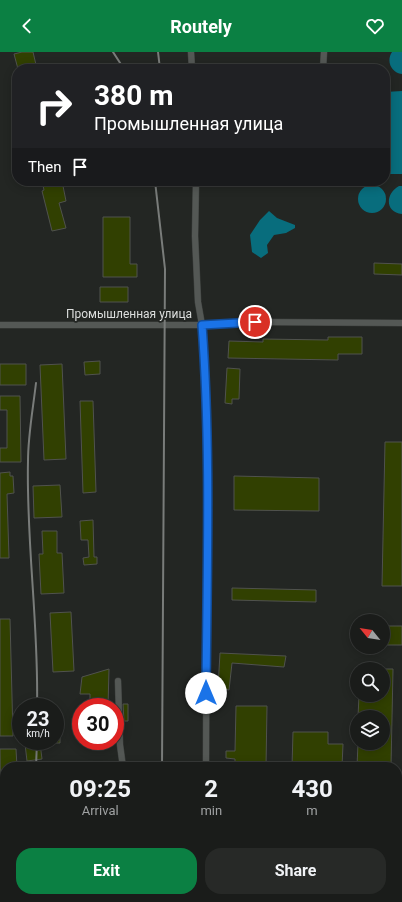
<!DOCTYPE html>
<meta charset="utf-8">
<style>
:root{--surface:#1a1c1a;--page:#272927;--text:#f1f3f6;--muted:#9fa1a2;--line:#383a39;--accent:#0b8043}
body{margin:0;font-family:Roboto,sans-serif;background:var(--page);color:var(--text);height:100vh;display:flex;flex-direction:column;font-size:15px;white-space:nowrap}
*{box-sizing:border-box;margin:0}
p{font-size:13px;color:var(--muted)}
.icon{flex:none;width:22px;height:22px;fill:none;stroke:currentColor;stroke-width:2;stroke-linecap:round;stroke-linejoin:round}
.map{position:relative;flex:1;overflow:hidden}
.drawer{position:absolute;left:0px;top:710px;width:402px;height:140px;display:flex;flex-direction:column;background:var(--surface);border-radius:16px 16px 0 0;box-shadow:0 2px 10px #0003,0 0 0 1px var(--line)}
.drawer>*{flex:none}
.top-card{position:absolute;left:12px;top:12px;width:378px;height:122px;border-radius:16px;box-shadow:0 2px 10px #0003,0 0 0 1px var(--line);background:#202124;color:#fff;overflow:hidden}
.needle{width:26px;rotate:300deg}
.buttons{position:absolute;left:350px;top:562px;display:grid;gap:8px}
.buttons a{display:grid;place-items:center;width:40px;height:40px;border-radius:50%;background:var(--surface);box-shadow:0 2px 10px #0003,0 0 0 1px var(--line);font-size:20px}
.speed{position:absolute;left:12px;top:646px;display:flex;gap:8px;font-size:20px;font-weight:700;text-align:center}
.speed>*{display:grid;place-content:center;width:52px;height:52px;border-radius:50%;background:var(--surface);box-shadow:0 2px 10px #0003,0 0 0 1px var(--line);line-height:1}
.speed small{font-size:10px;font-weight:400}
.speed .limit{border:6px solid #d22;background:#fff;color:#111}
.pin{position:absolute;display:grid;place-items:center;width:34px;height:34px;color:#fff;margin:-17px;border:2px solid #fff;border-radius:50%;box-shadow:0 1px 4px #0007}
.me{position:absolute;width:44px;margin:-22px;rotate:0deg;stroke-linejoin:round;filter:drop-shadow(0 0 3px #0008)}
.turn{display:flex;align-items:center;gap:14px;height:84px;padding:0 16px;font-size:18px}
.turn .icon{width:52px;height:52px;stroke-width:2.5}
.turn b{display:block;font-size:28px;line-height:34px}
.then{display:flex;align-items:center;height:38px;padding:0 16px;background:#0003;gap:8px;font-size:15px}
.eta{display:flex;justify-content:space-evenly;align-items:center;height:68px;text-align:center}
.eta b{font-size:24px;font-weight:700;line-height:28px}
.button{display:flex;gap:8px;margin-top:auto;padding:8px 16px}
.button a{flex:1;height:46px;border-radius:16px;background:var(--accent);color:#fff;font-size:16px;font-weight:700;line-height:46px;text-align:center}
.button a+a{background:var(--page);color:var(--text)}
header{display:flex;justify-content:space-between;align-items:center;height:52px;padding:0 16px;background:var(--accent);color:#fff;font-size:18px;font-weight:700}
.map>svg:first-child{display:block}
.water{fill:#086d7d}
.building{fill:#314001;stroke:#50524e}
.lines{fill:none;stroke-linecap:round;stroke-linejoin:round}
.minor-casing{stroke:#3e413f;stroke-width:7}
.minor{stroke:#545855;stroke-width:6}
.rail{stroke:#797c7a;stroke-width:2}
.route-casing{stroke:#114b97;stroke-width:10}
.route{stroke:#1a73e8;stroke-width:7}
.labels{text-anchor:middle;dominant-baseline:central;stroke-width:3.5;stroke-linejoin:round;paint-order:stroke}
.street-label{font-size:12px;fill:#dcdedd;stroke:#232623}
</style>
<header><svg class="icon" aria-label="back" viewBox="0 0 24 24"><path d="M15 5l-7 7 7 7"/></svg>Routely<svg class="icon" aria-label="heart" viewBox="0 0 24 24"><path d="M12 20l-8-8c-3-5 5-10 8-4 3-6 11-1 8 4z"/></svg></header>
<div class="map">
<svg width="402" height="850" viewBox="0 0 402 850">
<rect width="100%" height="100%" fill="#232623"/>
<!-- water -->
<path class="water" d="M392,0H402V22C391,21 386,9 392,0Z
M402,39V122H385V40Z
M358 147a14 14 0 1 1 28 0a14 14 0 1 1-28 0Z
M399,134H402V162C385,160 385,142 399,134Z
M269,159L277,166L295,173V176L286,181L274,183L267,193L268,201L261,206L252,200L250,183L260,168Z"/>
<!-- building -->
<path class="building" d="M22,0H33L37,17H18L14,2Z
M42,129H62L66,149L59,151L66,176L52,179L42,139L44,138Z
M103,165H130V212H137V225H103Z
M374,211L402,212V223L374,222Z
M100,235H128V250H100Z
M328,285H362V302H338V308L228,306L229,289L263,290V287L328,288Z
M100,309V322L85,323L84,310Z
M0,312H26V333H0Z
M62,312L66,407L44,408L40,313Z
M227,316L240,317L239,347H232V352L225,351Z
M0,344H20L21,410H0V396H7V358H0Z
M80,349H93L96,440L83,441Z
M385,390H402V534H382Z
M10,420V424H13L14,441L7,442L9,506H0V421Z
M234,424L319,426V459L234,458Z
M60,433L62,465L34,466L33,434Z
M93,468L94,505H97V512L84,513L83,506L89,505L88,488H81L80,469Z
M42,479H57V501H62L64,541L41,542L39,502H43Z
M232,536L316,538V550L232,548Z
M71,560L74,619L53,620L50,561Z
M0,567H10L13,684H0Z
M383,574H402V593H383Z
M220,601L286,604L284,615L232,611L229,638L218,636Z
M109,617L108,655H90V642H80L82,625Z
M383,617H393L391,715H357L358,691H383V665H358L359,643H383Z
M123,652H128V669H124Z
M236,654H267L266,715H235V707L226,706V699H235Z
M55,668H60V691H55Z
M293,680H328V692H343L342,715H292Z
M40,691L42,707L27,709L25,692Z
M0,697H16L17,715H5V779H1Z
M397,733H402V782H397Z"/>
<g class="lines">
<!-- minor casing -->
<g class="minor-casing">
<path id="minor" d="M191,0L192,17
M323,17L324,0
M196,129L195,184L198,250L202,273L205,312L207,435L206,715
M196,130L294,131V129
M0,273H202L255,270L402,271
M118,629L120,693L123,715
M145,850V845
M205,850V845"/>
</g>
<!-- minor -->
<use href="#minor" class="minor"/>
<!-- rail -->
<path class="rail" d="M113,0L124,17
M158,0L160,17
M155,129L165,217L162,715
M36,331C33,357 28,383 28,409C26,491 39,573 37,655
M36,715L37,689
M39,845L40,850
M162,850V845"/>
</g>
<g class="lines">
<!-- route casing -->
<g class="route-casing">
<path id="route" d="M206,641C207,519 211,395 202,273L255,270"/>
</g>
<!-- route -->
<use href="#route" class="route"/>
</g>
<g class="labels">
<!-- street labels -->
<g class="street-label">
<text x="129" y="262">Промышленная улица</text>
</g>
</g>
</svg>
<div class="buttons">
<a><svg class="needle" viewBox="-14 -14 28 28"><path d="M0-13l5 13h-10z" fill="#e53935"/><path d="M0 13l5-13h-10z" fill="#9fa1a2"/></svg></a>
<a><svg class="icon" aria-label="search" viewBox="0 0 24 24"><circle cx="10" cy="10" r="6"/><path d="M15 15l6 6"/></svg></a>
<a><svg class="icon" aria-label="layers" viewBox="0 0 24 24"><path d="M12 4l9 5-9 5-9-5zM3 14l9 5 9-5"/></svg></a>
</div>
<div class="speed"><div>23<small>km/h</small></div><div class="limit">30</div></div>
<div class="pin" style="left:255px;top:270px;background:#d93025"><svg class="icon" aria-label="arrive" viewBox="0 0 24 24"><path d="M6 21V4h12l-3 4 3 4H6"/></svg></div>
<svg class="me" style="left:206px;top:641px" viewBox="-20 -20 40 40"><circle r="19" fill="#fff"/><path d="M0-13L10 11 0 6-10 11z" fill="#1a73e8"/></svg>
<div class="top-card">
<div class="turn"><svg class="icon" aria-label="right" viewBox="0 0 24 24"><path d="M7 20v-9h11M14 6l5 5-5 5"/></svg><div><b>380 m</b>Промышленная улица</div></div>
<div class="then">Then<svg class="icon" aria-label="arrive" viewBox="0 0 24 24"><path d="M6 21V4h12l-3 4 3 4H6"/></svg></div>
</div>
<section class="drawer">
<div class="eta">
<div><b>09:25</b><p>Arrival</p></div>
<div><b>2</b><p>min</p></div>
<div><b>430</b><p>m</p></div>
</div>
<div class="button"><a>Exit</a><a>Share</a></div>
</section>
</div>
